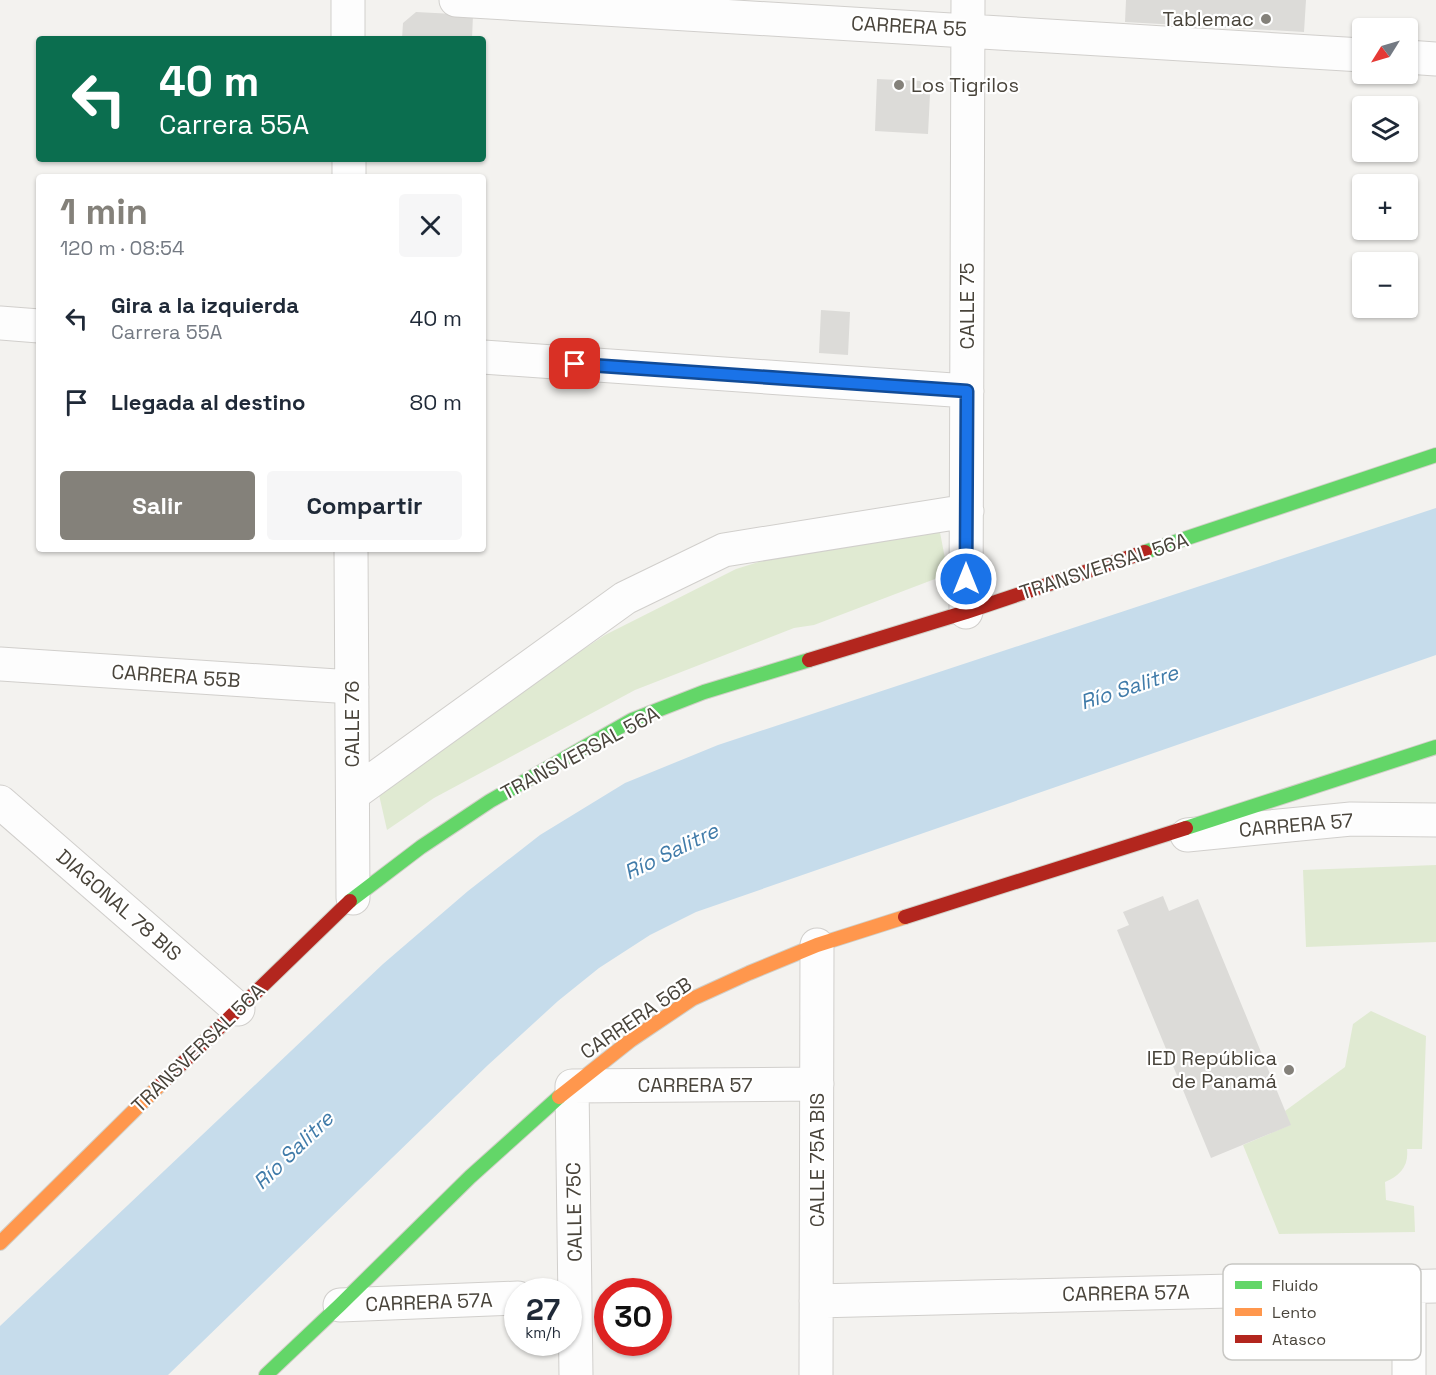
<!DOCTYPE html>
<html lang="es">
<meta charset="utf-8">
<style>
:root{--surface:#fff;--page:#f6f6f7;--text:#1f2937;--muted:#747a83;--accent:#84817a}
body{margin:0;font-family:"Space Grotesk",sans-serif;background:var(--page);color:var(--text);height:100vh;display:flex;flex-direction:column;font-size:22px;white-space:nowrap}
*{box-sizing:border-box;margin:0}
p{font-size:20px;color:var(--muted)}
.icon{flex:none;width:33px;height:33px;fill:none;stroke:currentColor;stroke-width:2;stroke-linecap:round;stroke-linejoin:round}
.map{position:relative;flex:1;overflow:hidden}
.sheet{position:absolute;left:36px;top:174px;width:450px;height:378px;display:flex;flex-direction:column;background:var(--surface);border-radius:6px;box-shadow:0 2px 4px #0004}
.sheet>*{flex:none}
.guide{position:absolute;left:36px;top:36px;width:450px;height:126px;border-radius:6px;box-shadow:0 2px 4px #0004;background:#0b6e4f;color:#fff;overflow:hidden}
.needle{width:39px;rotate:233deg}
.fabs{position:absolute;left:1352px;top:18px;display:grid;gap:12px}
.fabs a{display:grid;place-items:center;width:66px;height:66px;border-radius:6px;background:var(--surface);box-shadow:0 2px 4px #0004;font-size:30px}
.speed{position:absolute;left:504px;top:1278px;display:flex;gap:12px;font-size:30px;font-weight:700;text-align:center}
.speed>*{display:grid;place-content:center;width:78px;height:78px;border-radius:50%;background:var(--surface);box-shadow:0 2px 4px #0004;line-height:1}
.speed small{font-size:15px;font-weight:400}
.speed .limit{border:9px solid #d22;background:#fff;color:#111}
.pin{position:absolute;display:grid;place-items:center;width:51px;height:51px;color:#fff;margin:-26px;border-radius:12px;box-shadow:0 3px 9px #0006}
.me{position:absolute;width:66px;margin:-33px;rotate:0deg;stroke-linejoin:round;filter:drop-shadow(0 0 4px #0008)}
.turn{display:flex;align-items:center;gap:21px;height:126px;padding:0 24px;font-size:27px}
.turn .icon{width:78px;height:78px;stroke-width:2.5}
.turn b{display:block;font-size:42px;line-height:51px}
.round{display:grid;place-items:center;flex:none;width:63px;height:63px;border-radius:6px;background:var(--page)}
.head{display:flex;align-items:center;justify-content:space-between;height:102px;padding:0 24px}
h1{font-size:36px;font-weight:600;line-height:45px;color:var(--accent)}
.cta{display:flex;gap:12px;margin-top:auto;padding:12px 24px}
.cta a{flex:1;height:69px;border-radius:6px;background:var(--accent);color:#fff;font-size:24px;font-weight:600;line-height:69px;text-align:center}
.cta a+a{background:var(--page);color:var(--text)}
ul{padding:0;list-style:none}
li{display:flex;align-items:center;gap:18px;height:84px;padding:0 24px}
li div{flex:1}
li b{display:block;font-size:22px}
li em{font-style:normal}
.map>svg:first-child{display:block}
.green{fill:#e0ead2}
.water{fill:#c6dceb}
.building{fill:#dcdbd8}
.lines{fill:none;stroke-linecap:round;stroke-linejoin:round}
.street-casing{stroke:#d1cfcc;stroke-width:35}
.fast-casing{stroke:#d1cfc7;stroke-width:16}
.slow-casing{stroke:#d1cfc7;stroke-width:16}
.jam-casing{stroke:#d1cfc7;stroke-width:16}
.street{stroke:#fdfdfd;stroke-width:33}
.fast{stroke:#63d668;stroke-width:14}
.slow{stroke:#ff974d;stroke-width:14}
.jam{stroke:#b3261e;stroke-width:14}
.route-casing{stroke:#114b97;stroke-width:15}
.route{stroke:#1a73e8;stroke-width:10}
.poi-dot{fill:#84817a;stroke:#fff;stroke-width:2}
.labels{text-anchor:middle;dominant-baseline:central;stroke-width:4.5;stroke-linejoin:round;paint-order:stroke}
.poi-label{font-size:20px;fill:#49443b;stroke:#fff;text-anchor:end}
.street-label{font-size:20px;fill:#49443b;stroke:#fff}
.water-label{font-size:21px;font-style:italic;fill:#407ba9;stroke:#fff}
.key{fill:#fff;stroke:#c8c7c4;stroke-width:1.5}
.key-label{font-size:16px;fill:#49443b}
</style>
<div class="map">
<svg width="1436" height="1375" viewBox="0 0 1436 1375">
<rect width="100%" height="100%" fill="#f3f2ef"/>
<!-- green -->
<path class="green" d="M938,522L948,574L814,625L794,628L635,690L434,798L387,830L377,786L605,635L736,569L845,535Z
M1436,865V942L1306,947L1303,870Z
M1371,1011L1426,1036L1422,1149H1407C1409,1166 1400,1176 1385,1182L1386,1200L1414,1206L1415,1232L1279,1234L1243,1145L1290,1125L1285,1111L1345,1067L1353,1024Z"/>
<!-- water -->
<path class="water" d="M1436,508V655L696,912L650,935L599,968L558,1001L488,1065L168,1375H0V1326L383,964L468,891L540,835L625,783L718,745Z"/>
<!-- building -->
<path class="building" d="M1126,0H1306L1304,32L1125,22Z
M416,12L473,15L472,39H402L403,23Z
M877,79L920,81L930,94L928,134L875,131Z
M821,310L850,312L848,355L819,353Z
M1163,896L1169,911L1198,899L1291,1125L1211,1158L1117,930L1129,925L1123,912Z"/>
<g class="lines">
<!-- street casing -->
<g class="street-casing">
<path id="street" d="M348,0V39
M456,0L1362,55
M1407,57L1436,59
M349,159V177
M0,323L39,326
M483,357L967,391
M351,549L353,898
M966,612L968,0
M0,664L352,687
M353,794L625,598L724,550L967,511
M0,802L238,1009
M1187,835L1351,819L1436,820
M816,1301L1436,1286
M340,1305L518,1298
M576,1375L572,1086L817,1084
M816,1375L817,945
M1409,1375V1287"/>
</g>
<!-- fast casing -->
<g class="fast-casing">
<path id="fast" d="M1145,552L1436,455
M1186,828L1436,747
M350,901L421,847L490,801L632,720L704,692L809,660
M266,1375L340,1305L470,1177L559,1097"/>
</g>
<!-- slow casing -->
<g class="slow-casing">
<path id="slow" d="M559,1097L631,1040L692,999L749,973L817,945L905,917
M0,1243L162,1083"/>
</g>
<!-- jam casing -->
<g class="jam-casing">
<path id="jam" d="M809,660L966,612L1145,552
M905,917L1186,828
M162,1083L350,901"/>
</g>
<!-- street -->
<use href="#street" class="street"/>
<!-- fast -->
<use href="#fast" class="fast"/>
<!-- slow -->
<use href="#slow" class="slow"/>
<!-- jam -->
<use href="#jam" class="jam"/>
</g>
<g class="lines">
<!-- route casing -->
<g class="route-casing">
<path id="route" d="M575,364L967,391L966,579"/>
</g>
<!-- route -->
<use href="#route" class="route"/>
</g>
<!-- markers -->
<g class="poi-dot">
<circle cx="1266" cy="19" r="6"/>
<circle cx="899" cy="85" r="6"/>
<circle cx="1289" cy="1070" r="6"/>
</g>
<g class="labels">
<!-- poi labels -->
<g class="poi-label">
<text x="1254" y="19">Tablemac</text>
<text x="911" y="85" text-anchor="start">Los Tigrilos</text>
<text x="1277" y="1058">IED República<tspan x="1277" dy="23">de Panamá</tspan></text>
</g>
<!-- street labels -->
<g class="street-label">
<text transform="translate(909 26) rotate(3)">CARRERA 55</text>
<text transform="translate(967 306) rotate(-90)">CALLE 75</text>
<text transform="translate(1104 566) rotate(-18)">TRANSVERSAL 56A</text>
<text transform="translate(176 676) rotate(4)">CARRERA 55B</text>
<text transform="translate(352 724) rotate(-90)">CALLE 76</text>
<text transform="translate(580 753) rotate(-28)">TRANSVERSAL 56A</text>
<text transform="translate(1296 825) rotate(-5)">CARRERA 57</text>
<text transform="translate(119 905) rotate(41)">DIAGONAL 78 BIS</text>
<text transform="translate(636 1018) rotate(-34)">CARRERA 56B</text>
<text transform="translate(198 1048) rotate(-44)">TRANSVERSAL 56A</text>
<text x="695" y="1085">CARRERA 57</text>
<text transform="translate(817 1160) rotate(-90)">CALLE 75A BIS</text>
<text transform="translate(574 1212) rotate(-91)">CALLE 75C</text>
<text transform="translate(1126 1293) rotate(-1)">CARRERA 57A</text>
<text transform="translate(429 1302) rotate(-2)">CARRERA 57A</text>
</g>
<!-- water labels -->
<g class="water-label">
<text transform="translate(1129 687) rotate(-18)">Río Salitre</text>
<text transform="translate(671 851) rotate(-26)">Río Salitre</text>
<text transform="translate(293 1150) rotate(-44)">Río Salitre</text>
</g>
</g>
<!-- legend -->
<rect x="1223" y="1264" width="198" height="96" rx="9" class="key"/>
<rect x="1235" y="1281" width="27" height="8" fill="#63d668"/>
<rect x="1235" y="1308" width="27" height="8" fill="#ff974d"/>
<rect x="1235" y="1335" width="27" height="8" fill="#b3261e"/>
<g class="key-label">
<text x="1272" y="1291">Fluido</text>
<text x="1272" y="1318">Lento</text>
<text x="1272" y="1345">Atasco</text>
</g>
</svg>
<div class="fabs">
<a><svg class="needle" viewBox="-14 -14 28 28"><path d="M0-13l5 13h-10z" fill="#e53935"/><path d="M0 13l5-13h-10z" fill="#747a83"/></svg></a>
<a><svg class="icon" aria-label="layers" viewBox="0 0 24 24"><path d="M12 4l9 5-9 5-9-5zM3 14l9 5 9-5"/></svg></a>
<a>+</a>
<a>−</a>
</div>
<div class="speed"><div>27<small>km/h</small></div><div class="limit">30</div></div>
<div class="pin" style="left:575px;top:364px;background:#d93025"><svg class="icon" aria-label="arrive" viewBox="0 0 24 24"><path d="M6 21V4h12l-3 4 3 4H6"/></svg></div>
<svg class="me" style="left:966px;top:579px" viewBox="-20 -20 40 40"><circle r="17" fill="#1a73e8" stroke="#fff" stroke-width="3"/><path d="M0-11L8 9 0 5-8 9z" fill="#fff"/></svg>
<div class="guide">
<div class="turn"><svg class="icon" aria-label="left" viewBox="0 0 24 24"><path d="M17 20v-9H6M10 6l-5 5 5 5"/></svg><div><b>40 m</b>Carrera 55A</div></div>
</div>
<section class="sheet">
<div class="head"><div><h1>1 min</h1><p>120 m · 08:54</p></div><a class="round"><svg class="icon" aria-label="close" viewBox="0 0 24 24"><path d="M6 6l12 12M18 6L6 18"/></svg></a></div>
<ul>
<li><svg class="icon" aria-label="left" viewBox="0 0 24 24"><path d="M17 20v-9H6M10 6l-5 5 5 5"/></svg><div><b>Gira a la izquierda</b><p>Carrera 55A</p></div><em>40 m</em></li>
<li><svg class="icon" aria-label="arrive" viewBox="0 0 24 24"><path d="M6 21V4h12l-3 4 3 4H6"/></svg><div><b>Llegada al destino</b></div><em>80 m</em></li>
</ul>
<div class="cta"><a>Salir</a><a>Compartir</a></div>
</section>
</div>
